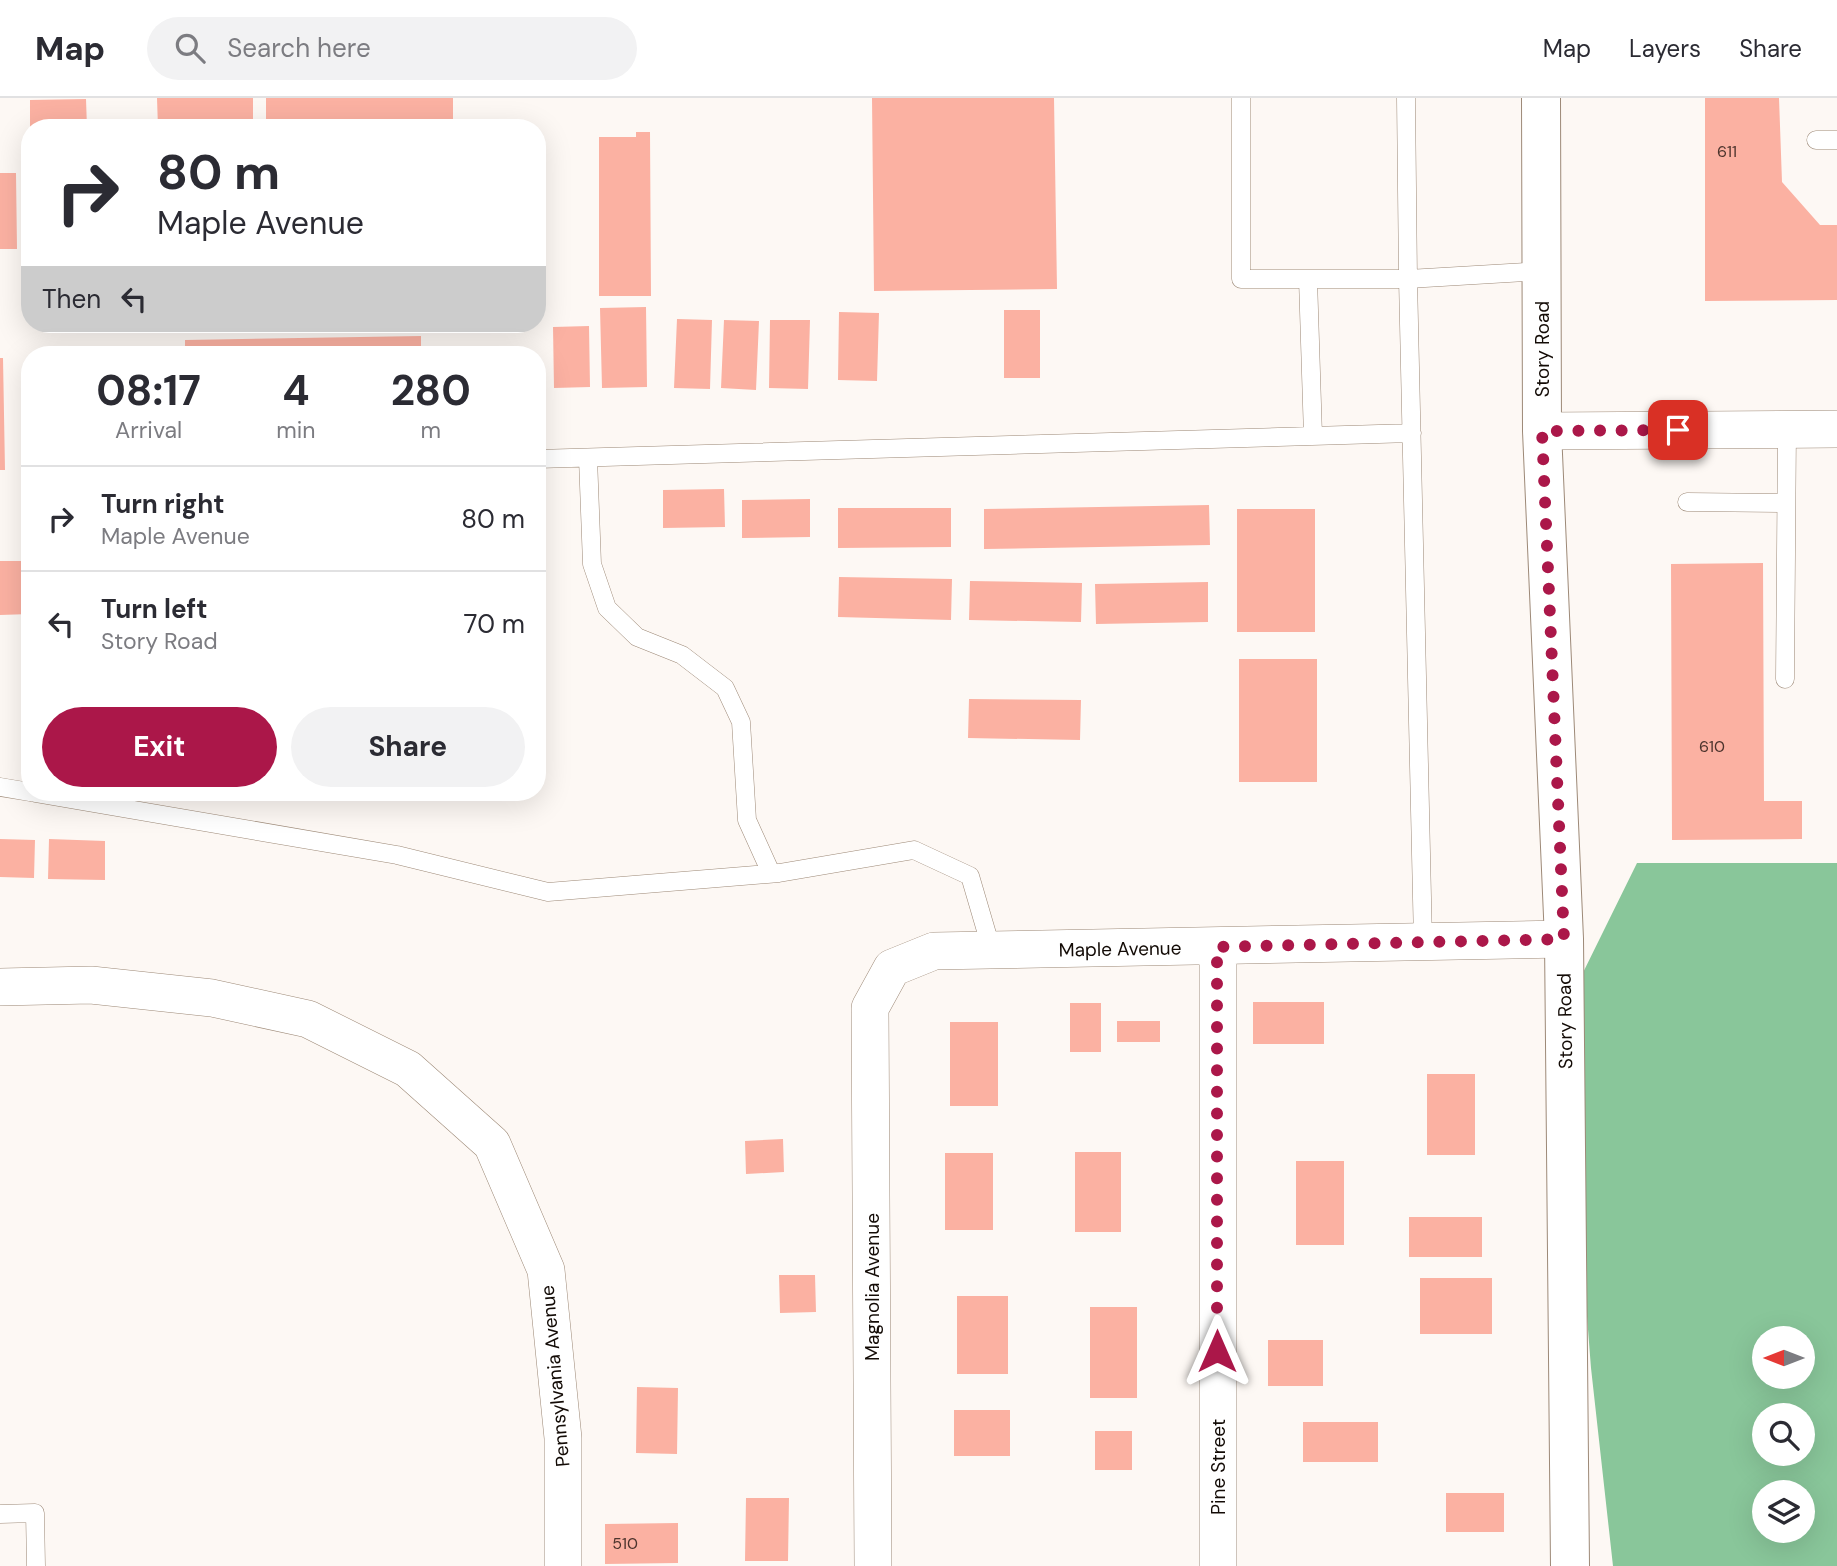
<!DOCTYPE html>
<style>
:root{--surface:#fff;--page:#f2f2f3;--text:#2b2b33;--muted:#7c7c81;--line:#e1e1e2;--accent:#ab1749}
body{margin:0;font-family:"DM Sans",sans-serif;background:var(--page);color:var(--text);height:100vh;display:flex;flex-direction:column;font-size:26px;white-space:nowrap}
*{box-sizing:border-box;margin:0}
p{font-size:23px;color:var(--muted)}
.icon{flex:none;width:38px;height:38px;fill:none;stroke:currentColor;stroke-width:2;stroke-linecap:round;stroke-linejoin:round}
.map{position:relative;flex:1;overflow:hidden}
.details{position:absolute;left:21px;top:248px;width:525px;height:455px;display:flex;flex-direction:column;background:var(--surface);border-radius:28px;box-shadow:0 7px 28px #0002}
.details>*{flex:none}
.top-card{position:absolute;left:21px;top:21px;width:525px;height:214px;border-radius:28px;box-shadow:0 7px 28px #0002;background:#fff;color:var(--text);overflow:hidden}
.needle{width:46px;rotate:270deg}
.fabs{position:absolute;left:1752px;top:1228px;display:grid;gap:14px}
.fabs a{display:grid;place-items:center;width:63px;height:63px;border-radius:50%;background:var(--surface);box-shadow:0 7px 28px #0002;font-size:35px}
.pin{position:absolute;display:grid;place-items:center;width:60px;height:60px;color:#fff;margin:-30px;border-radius:14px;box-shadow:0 4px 10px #0006}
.me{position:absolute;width:77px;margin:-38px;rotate:0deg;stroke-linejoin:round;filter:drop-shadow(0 0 5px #0008)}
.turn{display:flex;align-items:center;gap:24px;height:147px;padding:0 21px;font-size:32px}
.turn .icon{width:91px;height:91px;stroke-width:2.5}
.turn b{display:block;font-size:49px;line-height:60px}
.then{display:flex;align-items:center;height:66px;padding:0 21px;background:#0003;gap:14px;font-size:26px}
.eta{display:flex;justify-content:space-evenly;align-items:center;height:119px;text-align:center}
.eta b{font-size:42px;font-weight:700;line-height:49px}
.action{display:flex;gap:14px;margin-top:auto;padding:14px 21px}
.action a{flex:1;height:80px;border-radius:42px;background:var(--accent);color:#fff;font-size:28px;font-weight:700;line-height:80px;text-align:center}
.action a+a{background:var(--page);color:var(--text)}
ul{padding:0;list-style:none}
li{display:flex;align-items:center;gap:21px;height:105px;padding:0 21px;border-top:2px solid var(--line)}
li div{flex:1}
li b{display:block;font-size:26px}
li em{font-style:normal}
header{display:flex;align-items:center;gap:42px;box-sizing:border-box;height:98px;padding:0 35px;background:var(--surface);border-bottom:2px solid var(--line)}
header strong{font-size:33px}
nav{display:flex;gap:38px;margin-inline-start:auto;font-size:24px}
.search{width:490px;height:63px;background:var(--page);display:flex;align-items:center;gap:18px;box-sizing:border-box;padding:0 24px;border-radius:38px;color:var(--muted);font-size:26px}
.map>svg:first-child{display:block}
.forest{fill:#89c69a;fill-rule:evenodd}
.building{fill:#fbb1a2}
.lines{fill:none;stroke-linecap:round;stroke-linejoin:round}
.service-casing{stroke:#9d8977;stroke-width:19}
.minor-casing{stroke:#9d8977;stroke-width:38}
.tertiary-casing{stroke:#9d8977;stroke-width:40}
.service{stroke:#fff;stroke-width:18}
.minor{stroke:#fff;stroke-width:37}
.tertiary{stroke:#fff;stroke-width:38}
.route{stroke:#ab1749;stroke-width:12;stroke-dasharray:0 21.6}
.labels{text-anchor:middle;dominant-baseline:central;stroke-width:5;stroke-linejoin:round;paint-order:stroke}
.number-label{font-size:16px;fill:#4d342d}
.street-label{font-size:19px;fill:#130b06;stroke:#fff}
</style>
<header>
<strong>Map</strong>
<div class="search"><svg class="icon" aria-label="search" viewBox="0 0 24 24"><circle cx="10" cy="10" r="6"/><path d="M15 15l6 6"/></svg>Search here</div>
<nav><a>Map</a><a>Layers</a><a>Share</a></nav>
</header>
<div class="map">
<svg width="1837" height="1468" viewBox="0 0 1837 1468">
<rect width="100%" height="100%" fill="#fdf8f4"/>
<!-- forest -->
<path class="forest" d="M1637,765H1837V1468H1613L1591,1270L1574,1050L1570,901ZM1764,1241H1802V1279H1764ZM1764,1318H1802V1356H1764ZM1764,1395H1802V1433H1764Z"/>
<!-- building -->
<path class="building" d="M157,0H253V30H158Z
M266,0H453V30H279V27H266Z
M872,0H1054L1057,191L874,193Z
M1705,0H1779L1782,84L1820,127H1837V202L1705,203Z
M86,1L87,30H30V2Z
M148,26V30H102V27Z
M636,34H650L651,198H599V39H636Z
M0,75H16L17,151H0Z
M646,209L647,289L602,290L600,210Z
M1004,212H1040V280H1004Z
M839,214L879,215L877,283L838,282Z
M677,221L712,222L710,291L674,290Z
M724,222L759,223L756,292L721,290Z
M770,222H810L808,291L769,290Z
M589,228L590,289L554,290L553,229Z
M421,238V257H185V242Z
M0,260H3L5,372H0Z
M724,391L725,429L663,430V392Z
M810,401V439L742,440V402Z
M1209,407L1210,447L984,451V411Z
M838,410H951V449L838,450Z
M1237,411H1315V534H1237Z
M0,463H30V516L0,517Z
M1763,465L1764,703H1802V741L1672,742L1671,466Z
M839,479L952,481L951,522L838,519Z
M970,483L1082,485L1081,524L969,522Z
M1208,484V524L1096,526L1095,486Z
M1239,561H1317V684H1239Z
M969,601L1081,602L1080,642L968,640Z
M0,741L35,742L34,780L0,779Z
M49,741L105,743V782L48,781Z
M1253,904H1324V946H1253Z
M1070,905H1101V954H1070Z
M1117,923H1160V944H1117Z
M950,924H998V1008H950Z
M1427,976H1475V1057H1427Z
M783,1041L784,1074L746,1076L745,1043Z
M1075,1054H1121V1134H1075Z
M945,1055H993V1132H945Z
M1296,1063H1344V1147H1296Z
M1409,1119H1482V1159H1409Z
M779,1177H815L816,1214L780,1215Z
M1420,1180H1492V1236H1420Z
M957,1198H1008V1276H957Z
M1090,1209H1137V1300H1090Z
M1268,1242H1323V1288H1268Z
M637,1289L678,1290L677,1356L636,1355Z
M954,1312H1010V1358H954Z
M1303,1324H1378V1364H1303Z
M1095,1333H1132V1372H1095Z
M1446,1395H1504V1434H1446Z
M746,1400H789L788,1463H745Z
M678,1425V1465L605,1466V1426Z"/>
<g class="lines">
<!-- service casing -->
<g class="service-casing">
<path id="service" d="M1241,0V181H1408L1406,0
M1816,42H1837
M1308,181L1313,338
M588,360L592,466L607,510L637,539L682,557L725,590L741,624L747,722L771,775
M537,361L1412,335
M1687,404L1786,405
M1785,581L1787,331
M0,689L30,694
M35,695L397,757L548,794L779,775L914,752L970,778L992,853
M1423,844L1408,181L1541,173
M0,1416L35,1415L36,1468"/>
</g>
<!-- minor casing -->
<g class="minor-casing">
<path id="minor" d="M1542,333L1837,331
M1218,849V1468
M0,889L91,887L212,900L308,921L408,971L492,1046L546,1172L563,1340V1468
M873,1468L870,910L892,870L934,853L1564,841"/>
</g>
<!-- tertiary casing -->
<g class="tertiary-casing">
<path id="tertiary" d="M1541,0L1542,333L1564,841L1570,1468"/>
</g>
<!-- service -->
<use href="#service" class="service"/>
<!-- minor -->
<use href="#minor" class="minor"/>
<!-- tertiary -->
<use href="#tertiary" class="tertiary"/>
</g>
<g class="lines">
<!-- route -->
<path class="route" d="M1217,1253V849L1564,841L1542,333L1678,332"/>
</g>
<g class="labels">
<!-- number labels -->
<g class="number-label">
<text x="1727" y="53">611</text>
<text x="1712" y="648">610</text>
<text x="625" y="1445">510</text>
</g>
<!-- street labels -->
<g class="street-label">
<text transform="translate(1542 251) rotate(-90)">Story Road</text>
<text transform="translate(1120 851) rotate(-1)">Maple Avenue</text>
<text transform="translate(1565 923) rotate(-91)">Story Road</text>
<text transform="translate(872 1189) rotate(-90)">Magnolia Avenue</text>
<text transform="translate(555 1278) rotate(-95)">Pennsylvania Avenue</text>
<text transform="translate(1218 1369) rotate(-90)">Pine Street</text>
</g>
</g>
</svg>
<div class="fabs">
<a><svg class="needle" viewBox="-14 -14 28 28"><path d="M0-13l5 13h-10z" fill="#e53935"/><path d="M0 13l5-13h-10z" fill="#7c7c81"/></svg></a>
<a><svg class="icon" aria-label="search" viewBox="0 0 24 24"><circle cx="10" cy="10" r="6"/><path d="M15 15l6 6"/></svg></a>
<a><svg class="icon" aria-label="layers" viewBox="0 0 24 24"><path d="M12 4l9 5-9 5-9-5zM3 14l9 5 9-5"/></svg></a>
</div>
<div class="pin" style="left:1678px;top:332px;background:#d93025"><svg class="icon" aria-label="arrive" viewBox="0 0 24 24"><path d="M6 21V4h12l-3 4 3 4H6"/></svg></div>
<svg class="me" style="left:1217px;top:1253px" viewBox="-20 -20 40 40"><path d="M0-17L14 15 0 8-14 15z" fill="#ab1749" stroke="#fff" stroke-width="4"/></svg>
<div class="top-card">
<div class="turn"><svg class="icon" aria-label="right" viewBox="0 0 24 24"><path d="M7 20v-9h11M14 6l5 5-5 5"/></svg><div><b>80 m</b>Maple Avenue</div></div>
<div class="then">Then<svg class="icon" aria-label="left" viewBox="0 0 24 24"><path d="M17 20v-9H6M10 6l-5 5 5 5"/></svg></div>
</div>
<section class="details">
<div class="eta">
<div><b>08:17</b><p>Arrival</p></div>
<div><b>4</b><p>min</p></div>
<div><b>280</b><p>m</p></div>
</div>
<ul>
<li><svg class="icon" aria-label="right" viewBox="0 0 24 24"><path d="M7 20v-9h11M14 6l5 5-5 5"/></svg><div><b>Turn right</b><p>Maple Avenue</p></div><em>80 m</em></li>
<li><svg class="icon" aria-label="left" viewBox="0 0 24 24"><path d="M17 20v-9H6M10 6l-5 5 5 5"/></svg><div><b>Turn left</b><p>Story Road</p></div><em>70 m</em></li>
</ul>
<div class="action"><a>Exit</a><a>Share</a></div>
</section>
</div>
